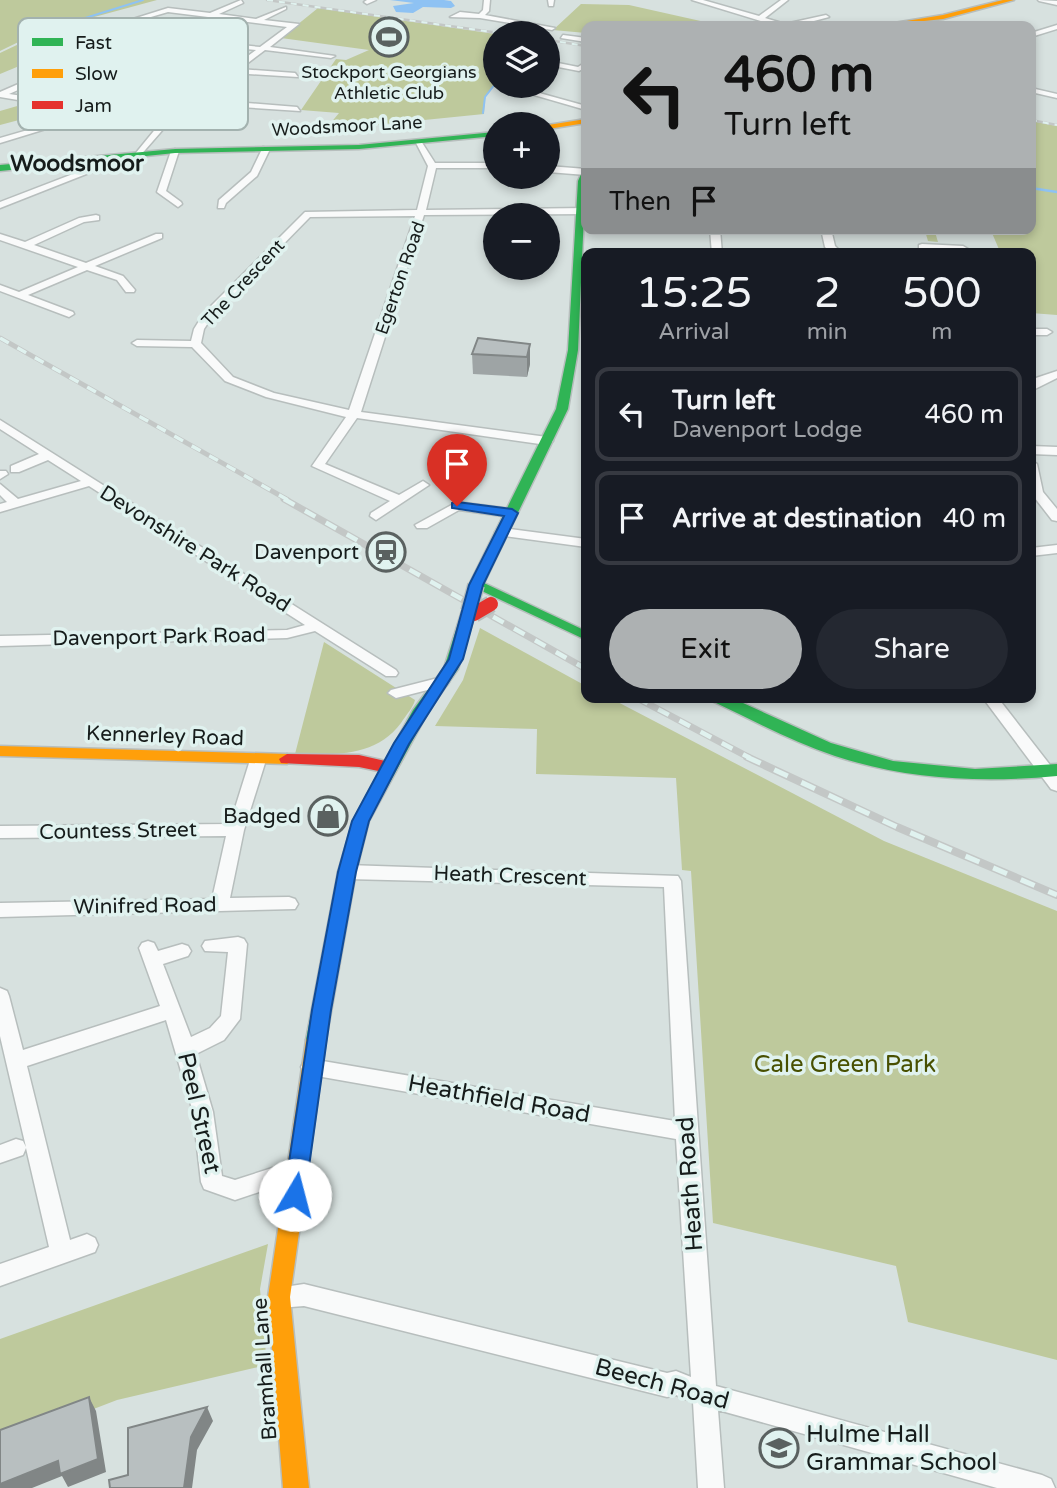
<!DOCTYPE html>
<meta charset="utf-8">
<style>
:root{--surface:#171b24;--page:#242831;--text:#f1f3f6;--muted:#9ea1a6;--line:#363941;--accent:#adb1b2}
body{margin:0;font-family:"Varela Round",sans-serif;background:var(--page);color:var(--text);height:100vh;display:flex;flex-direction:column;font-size:26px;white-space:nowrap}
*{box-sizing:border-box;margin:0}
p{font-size:23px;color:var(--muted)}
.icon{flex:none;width:38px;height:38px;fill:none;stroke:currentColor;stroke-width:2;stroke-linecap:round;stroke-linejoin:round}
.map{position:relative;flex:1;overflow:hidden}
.sheet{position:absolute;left:581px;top:248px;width:455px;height:455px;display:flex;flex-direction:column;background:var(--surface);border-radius:14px;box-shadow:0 4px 10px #0003}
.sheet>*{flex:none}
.hud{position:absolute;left:581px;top:21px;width:455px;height:214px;border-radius:14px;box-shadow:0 4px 10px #0003;background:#adb1b2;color:#111;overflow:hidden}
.controls{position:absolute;left:483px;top:21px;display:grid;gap:14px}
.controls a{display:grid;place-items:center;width:77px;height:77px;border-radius:50%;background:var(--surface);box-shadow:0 4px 10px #0003;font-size:35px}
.pin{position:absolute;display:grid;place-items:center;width:60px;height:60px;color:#fff;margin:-72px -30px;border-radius:50% 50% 50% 0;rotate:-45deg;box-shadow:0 0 7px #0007}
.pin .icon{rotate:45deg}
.me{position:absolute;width:77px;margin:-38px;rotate:8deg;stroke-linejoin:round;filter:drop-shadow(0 0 5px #0008)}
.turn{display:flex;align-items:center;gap:24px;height:147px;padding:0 28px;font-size:32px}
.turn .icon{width:91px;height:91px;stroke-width:2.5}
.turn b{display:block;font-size:49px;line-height:60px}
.then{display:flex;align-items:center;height:66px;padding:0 28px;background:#0003;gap:14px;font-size:26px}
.eta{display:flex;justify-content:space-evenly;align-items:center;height:119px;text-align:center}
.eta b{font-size:42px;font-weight:600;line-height:49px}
.primary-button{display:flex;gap:14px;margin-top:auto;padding:14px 28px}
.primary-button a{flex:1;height:80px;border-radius:42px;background:var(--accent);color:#111;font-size:28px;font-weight:600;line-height:80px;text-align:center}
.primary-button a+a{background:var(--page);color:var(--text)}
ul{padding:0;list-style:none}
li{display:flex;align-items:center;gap:21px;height:94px;margin:0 14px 10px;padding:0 14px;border:4px solid var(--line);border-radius:14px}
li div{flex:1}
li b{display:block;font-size:26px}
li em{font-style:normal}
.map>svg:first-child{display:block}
.green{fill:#bec99c}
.water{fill:#8ec2f3}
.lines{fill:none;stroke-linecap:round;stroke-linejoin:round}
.stream-far1{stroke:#8ec2f3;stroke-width:2}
.stream{stroke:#8ec2f3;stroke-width:2.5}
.street-casing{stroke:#b7bebd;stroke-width:3}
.fast-casing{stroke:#b7bebd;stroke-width:3}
.slow-casing{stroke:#b7bebd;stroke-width:3}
.jam-casing{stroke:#b7bebd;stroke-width:3}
.street{fill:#f9fafa;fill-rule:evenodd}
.fast{fill:#30b455;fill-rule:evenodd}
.slow{fill:#ff9f0a;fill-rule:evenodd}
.jam{fill:#e5322d;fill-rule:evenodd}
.rail-far3-casing{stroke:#c3c7c6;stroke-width:2.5}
.rail-far2-casing{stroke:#c3c7c6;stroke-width:5}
.rail-far1-casing{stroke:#c3c7c6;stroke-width:7}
.rail-casing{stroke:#c3c7c6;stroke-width:8}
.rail-far3{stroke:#e0f2ef;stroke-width:2;stroke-dasharray:6;stroke-linecap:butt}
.rail-far2{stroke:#e0f2ef;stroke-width:3.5;stroke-dasharray:10;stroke-linecap:butt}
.rail-far1{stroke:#e0f2ef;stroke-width:4.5;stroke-dasharray:12;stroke-linecap:butt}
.rail{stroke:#e0f2ef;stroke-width:5;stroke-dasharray:15;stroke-linecap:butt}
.fast-bridge-casing{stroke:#b7bebd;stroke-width:18;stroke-linecap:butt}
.jam-bridge-casing{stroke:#b7bebd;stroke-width:18;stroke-linecap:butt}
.fast-bridge{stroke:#30b455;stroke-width:14}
.jam-bridge{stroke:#e5322d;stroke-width:14}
.wall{fill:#9ea4a5}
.shaded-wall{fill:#818686}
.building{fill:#b8bfc0;stroke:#818686;stroke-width:2}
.route{fill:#1a73e8;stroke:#114b97;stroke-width:2}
.labels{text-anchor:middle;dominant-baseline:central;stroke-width:7;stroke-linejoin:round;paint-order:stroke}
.far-poi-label{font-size:18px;fill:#161c1b;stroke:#e0f2ef}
.far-street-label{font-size:18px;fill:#161c1b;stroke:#e0f2ef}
.street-label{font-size:21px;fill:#161c1b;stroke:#e0f2ef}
.poi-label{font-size:21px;fill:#161c1b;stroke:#e0f2ef;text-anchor:end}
.far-district-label{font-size:23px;font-weight:bold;fill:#161c1b;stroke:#e0f2ef}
.near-park-label{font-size:24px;fill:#485001;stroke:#e0f2ef}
.near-street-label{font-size:24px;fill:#161c1b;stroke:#e0f2ef}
.near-poi-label{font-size:24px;fill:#161c1b;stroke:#e0f2ef;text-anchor:start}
.key{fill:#e0f2ef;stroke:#a3b2af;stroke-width:2}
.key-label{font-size:19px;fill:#161c1b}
</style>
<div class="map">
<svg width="1057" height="1488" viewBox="0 0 1057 1488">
<rect width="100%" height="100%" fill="#d7e1df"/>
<!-- green -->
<path class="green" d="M0,0H157L39,32L0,51Z
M581,4L629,5L705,22L692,26H586V33L553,30Z
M318,8L495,34V84L485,97L484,114L325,130L339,113L301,110L336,59L346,60L369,50L281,38Z
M70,27L101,32L0,74V53L42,33Z
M31,102L58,106L34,116L0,125V111Z
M1031,121L1057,126V315L1031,313V254H1001L992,233L935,232L938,242L928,241L925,231L883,229H1031Z
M480,628L586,686V698H610L884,841L1057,911V1360L908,1322L896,1266L713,1223L691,871L682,870L676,778L536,774L537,729L435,726L463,680Z
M324,642L415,700C413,708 406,715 401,723C376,757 334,755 295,754Z
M268,1244L260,1289L267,1365L117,1400L0,1445V1339Z"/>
<!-- water -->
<path class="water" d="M390,0H444L451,1L455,6L451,8L423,7L413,13L396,12L393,6L414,3Z"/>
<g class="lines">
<!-- stream-far1 -->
<path class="stream-far1" d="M37,33L143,0
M491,64H495
M483,113L485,97L495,84"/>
<!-- stream -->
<path class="stream" d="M1031,188L1057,192"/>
<!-- street casing -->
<g class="street-casing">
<path id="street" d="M241,0L243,3L219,14L256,19L286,7V9L264,20L299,24L270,47L335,56L331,58L265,50L240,69L295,73L298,77L234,73L199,99L297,107L300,111L194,104L170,122L230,124L234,126L230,128L166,126L139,157L135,154L162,121L98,113L0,143V138L90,112L0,97V92L133,34L260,47L287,27L168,12L120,26L117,24L168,8L210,13ZM134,38L256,50L217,79L77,63ZM70,67H71L212,83L166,116L9,94Z
M367,0H376L367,4L364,2Z
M484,0H490L489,11L485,15L555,28L552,30L480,18L450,17L460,12L479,14L483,10Z
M548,0H554L553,6H549Z
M692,0H703L759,16L781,0H788L765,18L785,24L826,15L829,17L795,26H777Z
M1038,0L1057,1V5L1039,1Z
M1057,25V29L1031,37V33Z
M563,35L586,38V42L561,38Z
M548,61L578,67L586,62V67L579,71L548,65Z
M503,86H514L586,106V110Z
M1031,88L1057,94V98L1031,92Z
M415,141H421L435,163H495V168H436L426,210L586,208V214L424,215L361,412L547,437L553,441L547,445L357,418L325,464L399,495L423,481L429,485L376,520L370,516L371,513L390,501L312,466L346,417L266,397L225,381L192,347L137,346L132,343L137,340L191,341L194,329L204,313L305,212L417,210L428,166ZM415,216L349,410L274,393L233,377L201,343L204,329L212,317L310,217Z
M263,147L270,149L257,176L226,203L224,208H218L219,200L251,172Z
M175,149L179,151L166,191L181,202L182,204L178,207L157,192L171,151Z
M125,154L132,156L0,208V202Z
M548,166L586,169V175L548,172Z
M96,215L99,216V220L84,222L34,245L86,263L156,234H162V238L95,266L123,276L135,290L134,292H126L117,280L87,270L28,295L73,312L74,314L69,317L0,291V285L19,292L78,267L0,240V234L25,242L79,218Z
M710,229H720L722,254H712Z
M821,229H831L835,246L843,254H832L825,247Z
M922,244L963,246L968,249L963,252L919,249V245Z
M1031,329H1047L1052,332L1047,335H1031Z
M1057,371V378L1031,391V382L1036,378Z
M0,420L396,670L398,673L396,676H386L315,631L287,638L0,646V636L287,630L305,625L89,486L0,512V504L7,502L0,495V484L18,499L81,481L48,460L19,472H11V466L39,454L0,429Z
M1031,446L1057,447V455L1031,454Z
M1031,460L1037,464L1043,492L1057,509V521L1052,520L1031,493Z
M0,471H6L8,474L0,479Z
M457,502L511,509L517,513L511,517L459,510L427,528H417L415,525Z
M502,528L586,539V547L497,535L495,532Z
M1057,545V553L1031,556V548Z
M442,677L447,679L449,682L447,685L396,698L388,693L391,690Z
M983,698H998L1057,774V791L1051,789Z
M258,754L266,760L244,830L230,898L289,897L295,899L298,904L295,909L0,917V903L212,899L226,836L0,838V826L230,824L250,760Z
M347,865L678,876L681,881L716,1386L1042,1475L1051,1479L1055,1488H997L718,1410L724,1488H698L693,1402L676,1395L667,1397L304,1306L279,1308L271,1305L268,1297L271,1289L304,1284L667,1373L676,1371L691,1377L676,1139L311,1075L304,1073L301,1067L304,1061L311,1059L675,1121L664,887L347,879L341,877L338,872L341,867Z
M238,937L244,939L247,944L240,1019L224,1040L196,1054L213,1112L222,1176L235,1180L297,1160L304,1163L308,1170L304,1177L235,1200L204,1189L201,1182L193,1112L166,1020L27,1066L70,1240L87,1234L95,1238L98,1245L95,1252L0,1286V1264L49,1247L26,1148L23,1155L0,1163V1145L16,1139L23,1141L26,1147L0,1036V988L7,991L9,996L23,1050L160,1006L139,948L142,943L148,941L154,943L158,951L182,944L188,946L191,951L188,956L163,964L191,1037L210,1028L221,1016L228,952L205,951L202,946L205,941Z"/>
</g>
<!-- fast casing -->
<g class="fast-casing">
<path id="fast" d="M495,132V136L359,149L175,153L0,171V165L175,149L359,145Z
M586,169L578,350L568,409L484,583L586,631V640L469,585L556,409L568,350L578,181L583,170Z
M469,607L476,611L458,669L428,712L369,821L356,872L326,1040L323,1046L316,1048L309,1046L306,1040L338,872L353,821L413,710L444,668L462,611Z
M712,698H732L831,743L893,761L975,769L1057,764V776C982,783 908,780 835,756C793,742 754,721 714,702Z"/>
</g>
<!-- slow casing -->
<g class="slow-casing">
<path id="slow" d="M1003,0H1014L943,19L876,26L943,15Z
M586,119V123L548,129V125Z
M0,746L287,754L295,759L287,764L0,756Z
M316,1032L323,1034L326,1040L290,1297L309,1488H283L268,1297L306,1040L309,1034Z"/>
</g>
<!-- jam casing -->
<g class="jam-casing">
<path id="jam" d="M287,754L359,755L394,763L396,767L388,773L359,767L281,763L279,759Z"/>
</g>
<!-- street -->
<use href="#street" class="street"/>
<!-- fast -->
<use href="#fast" class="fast"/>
<!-- slow -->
<use href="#slow" class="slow"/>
<!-- jam -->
<use href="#jam" class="jam"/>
<!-- rail-far3 casing -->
<g class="rail-far3-casing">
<path id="rail-far3" d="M267,0L499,33
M548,40L586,46
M1031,120L1057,125"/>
</g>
<!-- rail-far2 casing -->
<g class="rail-far2-casing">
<path id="rail-far2" d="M0,338L288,500"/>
</g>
<!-- rail-far1 casing -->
<g class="rail-far1-casing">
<path id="rail-far1" d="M284,499L586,669
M637,698L750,758"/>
</g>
<!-- rail casing -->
<g class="rail-casing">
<path id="rail" d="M747,757L897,827L1057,895"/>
</g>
<!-- rail-far3 -->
<use href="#rail-far3" class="rail-far3"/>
<!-- rail-far2 -->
<use href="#rail-far2" class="rail-far2"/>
<!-- rail-far1 -->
<use href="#rail-far1" class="rail-far1"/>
<!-- rail -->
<use href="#rail" class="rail"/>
<!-- fast-bridge casing -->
<g class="fast-bridge-casing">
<path id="fast-bridge" d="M469,611L476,585"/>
</g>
<!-- jam-bridge casing -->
<g class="jam-bridge-casing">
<path id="jam-bridge" d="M474,614L491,604"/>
</g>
<!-- fast-bridge -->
<use href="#fast-bridge" class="fast-bridge"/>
<!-- jam-bridge -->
<use href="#jam-bridge" class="jam-bridge"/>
</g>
<!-- wall -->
<path class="wall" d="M530,344V364L527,377L473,374L472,354Z"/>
<!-- shaded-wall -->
<path class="shaded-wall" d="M530,344V364L527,377V357Z
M89,1397L96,1411L106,1472L68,1487L62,1476L32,1488H0V1484Z
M207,1407L213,1421L197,1450L192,1488H184L191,1437Z"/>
<!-- building -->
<path class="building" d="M478,338L530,344L527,357L472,354Z
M89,1397L98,1459L60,1474L58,1461L0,1484V1430Z
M207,1407L191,1437L184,1488H110L109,1480L128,1475V1428Z"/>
<!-- route -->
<path class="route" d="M457,502L512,509L518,513L483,585L463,659L409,744L369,821L356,872L331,1010L305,1195L302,1202L295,1205L287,1202L284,1195L312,1010L338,872L352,821L394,743L449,659L469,585L504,516L452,508V503Z"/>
<!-- icons -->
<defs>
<g id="stadium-ring" transform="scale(2.0125)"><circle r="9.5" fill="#e0f2ef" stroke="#5a6160" stroke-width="1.5"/><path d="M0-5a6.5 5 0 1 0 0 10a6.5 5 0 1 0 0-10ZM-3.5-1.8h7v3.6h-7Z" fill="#5a6160"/></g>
<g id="station-ring" transform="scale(2.0125)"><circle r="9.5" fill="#e0f2ef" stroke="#5a6160" stroke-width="1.5"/><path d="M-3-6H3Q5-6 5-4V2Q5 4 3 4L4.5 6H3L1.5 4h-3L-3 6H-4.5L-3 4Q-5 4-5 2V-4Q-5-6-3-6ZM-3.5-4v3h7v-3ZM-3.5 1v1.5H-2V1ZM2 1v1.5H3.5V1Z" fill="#5a6160"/></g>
<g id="shop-ring" transform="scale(2.0125)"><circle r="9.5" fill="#e0f2ef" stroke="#5a6160" stroke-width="1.5"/><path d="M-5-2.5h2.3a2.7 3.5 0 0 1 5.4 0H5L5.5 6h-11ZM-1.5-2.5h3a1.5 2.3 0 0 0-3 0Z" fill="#5a6160"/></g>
<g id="school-ring" transform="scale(2.0125)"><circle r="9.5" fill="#e0f2ef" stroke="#5a6160" stroke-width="1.5"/><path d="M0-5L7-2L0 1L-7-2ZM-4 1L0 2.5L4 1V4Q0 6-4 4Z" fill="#5a6160"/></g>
</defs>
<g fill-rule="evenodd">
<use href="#stadium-ring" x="389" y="37"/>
<use href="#station-ring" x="386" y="552"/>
<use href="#shop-ring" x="328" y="816"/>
<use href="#school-ring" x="779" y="1448"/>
</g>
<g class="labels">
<!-- far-poi labels -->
<g class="far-poi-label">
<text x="389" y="72">Stockport Georgians<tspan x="389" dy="21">Athletic Club</tspan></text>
</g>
<!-- far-street labels -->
<g class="far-street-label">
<text transform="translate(347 126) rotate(-3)">Woodsmoor Lane</text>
<text transform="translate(400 278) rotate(-71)">Egerton Road</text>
<text transform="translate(243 283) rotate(-47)">The Crescent</text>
</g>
<!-- street labels -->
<g class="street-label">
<text transform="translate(195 549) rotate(32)">Devonshire Park Road</text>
<text transform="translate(159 637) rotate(-1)">Davenport Park Road</text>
<text transform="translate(165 736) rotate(2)">Kennerley Road</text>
<text transform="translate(118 831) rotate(-1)">Countess Street</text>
<text transform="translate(510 876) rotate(2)">Heath Crescent</text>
<text transform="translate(145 906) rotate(-1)">Winifred Road</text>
<text transform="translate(265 1369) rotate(-94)">Bramhall Lane</text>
</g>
<!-- poi labels -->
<g class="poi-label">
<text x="359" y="552">Davenport</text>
<text x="301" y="816">Badged</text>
</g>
<!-- far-district labels -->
<g class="far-district-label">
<text x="77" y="164">Woodsmoor</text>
</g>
<!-- near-park labels -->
<g class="near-park-label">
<text x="845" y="1064">Cale Green Park</text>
</g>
<!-- near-street labels -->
<g class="near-street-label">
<text transform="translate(499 1099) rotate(10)">Heathfield Road</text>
<text transform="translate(199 1113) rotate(77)">Peel Street</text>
<text transform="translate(690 1184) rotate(-94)">Heath Road</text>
<text transform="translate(662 1384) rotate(15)">Beech Road</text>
</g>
<!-- near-poi labels -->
<g class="near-poi-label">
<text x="806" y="1434">Hulme Hall<tspan x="806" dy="28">Grammar School</tspan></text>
</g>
</g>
<!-- legend -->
<rect x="18" y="18" width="230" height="112" rx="10" class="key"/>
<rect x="32" y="38" width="31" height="8" fill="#30b455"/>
<rect x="32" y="69" width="31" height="9" fill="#ff9f0a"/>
<rect x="32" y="101" width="31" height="8" fill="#e5322d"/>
<g class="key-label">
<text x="75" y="49">Fast</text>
<text x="75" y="80">Slow</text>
<text x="75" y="112">Jam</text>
</g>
</svg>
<div class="controls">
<a><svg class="icon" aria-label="layers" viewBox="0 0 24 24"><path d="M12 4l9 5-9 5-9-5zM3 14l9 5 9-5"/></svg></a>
<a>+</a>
<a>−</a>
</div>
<div class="pin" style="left:457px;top:506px;background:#d93025"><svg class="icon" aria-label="arrive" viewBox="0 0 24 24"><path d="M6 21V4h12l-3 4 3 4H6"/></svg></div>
<svg class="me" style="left:295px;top:1195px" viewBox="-20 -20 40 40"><circle r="19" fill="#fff"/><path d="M0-13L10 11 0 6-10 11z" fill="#1a73e8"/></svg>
<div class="hud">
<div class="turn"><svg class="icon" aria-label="left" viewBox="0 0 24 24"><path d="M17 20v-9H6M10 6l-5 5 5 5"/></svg><div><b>460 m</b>Turn left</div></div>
<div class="then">Then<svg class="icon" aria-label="arrive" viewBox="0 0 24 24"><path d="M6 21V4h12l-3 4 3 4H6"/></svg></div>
</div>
<section class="sheet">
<div class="eta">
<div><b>15:25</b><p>Arrival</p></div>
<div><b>2</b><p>min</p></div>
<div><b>500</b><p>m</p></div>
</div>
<ul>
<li><svg class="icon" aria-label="left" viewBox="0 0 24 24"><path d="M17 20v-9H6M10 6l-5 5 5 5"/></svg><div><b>Turn left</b><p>Davenport Lodge</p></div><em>460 m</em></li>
<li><svg class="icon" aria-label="arrive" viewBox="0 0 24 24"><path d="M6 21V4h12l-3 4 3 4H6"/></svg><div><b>Arrive at destination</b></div><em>40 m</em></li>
</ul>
<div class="primary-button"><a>Exit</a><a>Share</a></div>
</section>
</div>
